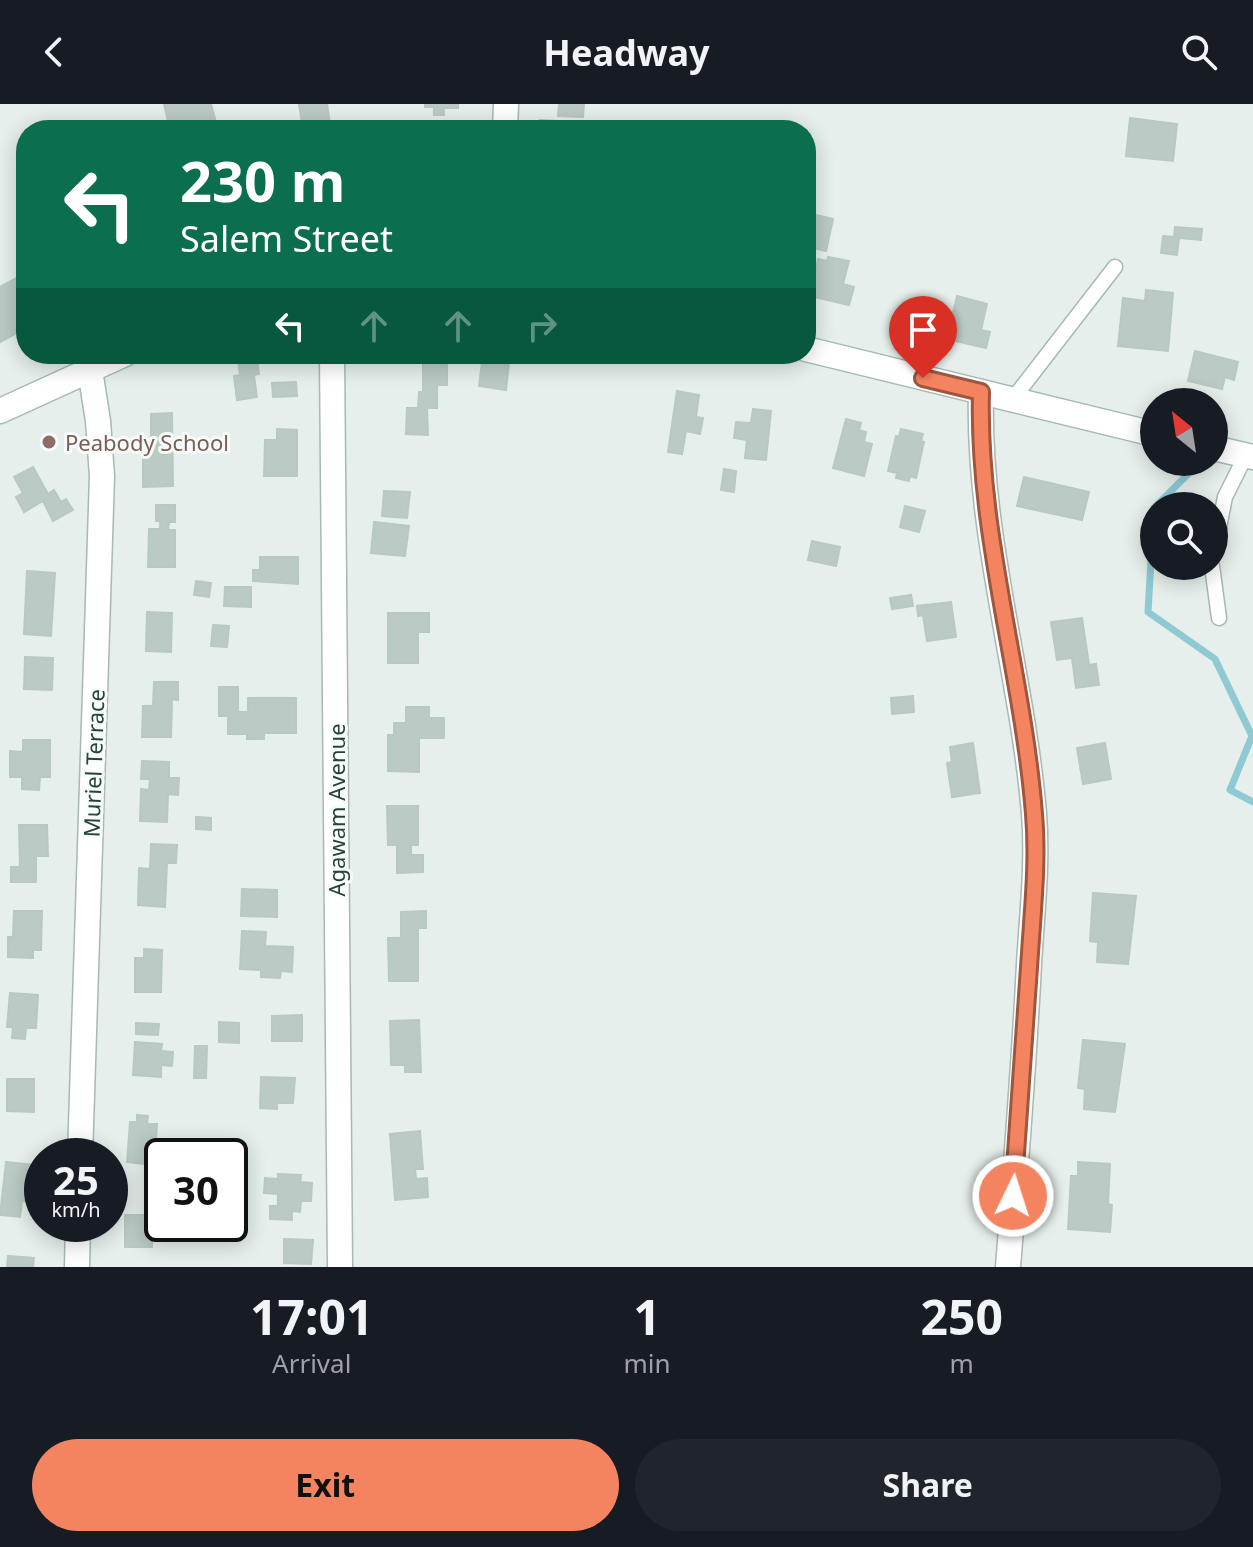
<!DOCTYPE html>
<style>
:root{--surface:#171b24;--page:#20242c;--text:#f1f3f6;--muted:#9ea1a6;--accent:#f4845f}
body{margin:0;font-family:"Noto Sans",sans-serif;background:var(--page);color:var(--text);height:100vh;display:flex;flex-direction:column;font-size:30px;white-space:nowrap}
*{box-sizing:border-box;margin:0}
p{font-size:26px;color:var(--muted)}
.icon{flex:none;width:44px;height:44px;fill:none;stroke:currentColor;stroke-width:2;stroke-linecap:round;stroke-linejoin:round}
.map{position:relative;height:1163px;overflow:hidden}
.drawer{display:flex;flex-direction:column;background:var(--surface);flex:1}
.drawer>*{flex:none}
.hud{position:absolute;left:16px;top:16px;width:800px;height:244px;border-radius:32px;box-shadow:0 4px 20px #0003;background:#0b6e4f;color:#fff;overflow:hidden}
.needle{width:52px;rotate:330deg}
.fabs{position:absolute;left:1140px;top:284px;display:grid;gap:16px}
.fabs a{display:grid;place-items:center;width:88px;height:88px;border-radius:50%;background:var(--surface);box-shadow:0 4px 20px #0003;font-size:40px}
.speed{position:absolute;left:24px;top:1034px;display:flex;gap:16px;font-size:40px;font-weight:700;text-align:center}
.speed>*{display:grid;place-content:center;width:104px;height:104px;border-radius:50%;background:var(--surface);box-shadow:0 4px 20px #0003;line-height:1}
.speed small{font-size:20px;font-weight:400}
.speed .limit{border:4px solid #111;border-radius:12px;background:#fff;color:#111}
.pin{position:absolute;display:grid;place-items:center;width:68px;height:68px;color:#fff;margin:-82px -34px;border-radius:50% 50% 50% 0;rotate:-45deg;box-shadow:0 0 8px #0007}
.pin .icon{rotate:45deg}
.me{position:absolute;width:88px;margin:-44px;rotate:4deg;stroke-linejoin:round;filter:drop-shadow(0 0 6px #0008)}
.turn{display:flex;align-items:center;gap:28px;height:168px;padding:0 32px;font-size:36px}
.turn .icon{width:104px;height:104px;stroke-width:2.5}
.turn b{display:block;font-size:56px;line-height:68px}
.lanes{display:flex;align-items:center;height:76px;padding:0 32px;background:#0003;justify-content:center;gap:40px;direction:ltr}
.lanes .off{opacity:.35}
.eta{display:flex;justify-content:space-evenly;align-items:center;height:136px;text-align:center}
.eta b{font-size:48px;font-weight:700;line-height:56px}
.primary-button{display:flex;gap:16px;margin-top:auto;padding:16px 32px}
.primary-button a{flex:1;height:92px;border-radius:48px;background:var(--accent);color:#111;font-size:32px;font-weight:700;line-height:92px;text-align:center}
.primary-button a+a{background:var(--page);color:var(--text)}
header{display:flex;justify-content:space-between;align-items:center;height:104px;padding:0 32px;background:var(--surface);font-size:36px;font-weight:700}
.map>svg:first-child{display:block}
.lines{fill:none;stroke-linecap:round;stroke-linejoin:round}
.stream{stroke:#8ec9d4;stroke-width:7}
.building{fill:#bbcac4;stroke:#b8c9c2;stroke-width:2}
.lane-casing{stroke:#a8b8b2;stroke-width:17}
.street-casing{stroke:#a8b8b2;stroke-width:27}
.secondary-casing{stroke:#a4bbb3;stroke-width:27}
.lane{stroke:#fff;stroke-width:14}
.street{stroke:#fff;stroke-width:24}
.secondary{stroke:#fff;stroke-width:24}
.route-casing{stroke:#9f563e;stroke-width:20}
.route{stroke:#f4845f;stroke-width:14}
.education-dot{fill:#8d6e63;stroke:#f7fbf9;stroke-width:3}
.labels{text-anchor:middle;dominant-baseline:central;stroke-width:6;stroke-linejoin:round;paint-order:stroke}
.education-label{font-size:22px;fill:#785e54;stroke:#f7fbf9;text-anchor:start}
.street-label{font-size:22px;fill:#24423a;stroke:#f7fbf9}
</style>
<header><svg class="icon" aria-label="back" viewBox="0 0 24 24"><path d="M15 5l-7 7 7 7"/></svg>Headway<svg class="icon" aria-label="search" viewBox="0 0 24 24"><circle cx="10" cy="10" r="6"/><path d="M15 15l6 6"/></svg></header>
<div class="map">
<svg width="1253" height="1163" viewBox="0 0 1253 1163">
<rect width="100%" height="100%" fill="#e6efeb"/>
<g class="lines">
<!-- stream -->
<path class="stream" d="M1156,402L1188,370
M1154,404L1148,508L1215,555L1252,632L1230,686L1253,698"/>
</g>
<!-- building -->
<path class="building" d="M164,0H211L218,26H170Z
M299,0H327L331,26H303Z
M425,0H458V4H444V11H434V3H425Z
M559,0H584L583,13L558,12Z
M1130,14L1177,20L1173,57L1126,52Z
M540,16L575,18L574,26H540Z
M816,111L833,115L826,147L809,143Z
M1175,123L1202,125L1201,136L1179,134L1177,151L1161,149L1163,132L1174,133Z
M828,153L849,157L843,180L854,183L849,201L810,192L818,155L827,157Z
M26,169V224L0,238V183Z
M1146,186L1173,189L1168,247L1118,242L1123,194L1145,197Z
M957,192L987,200L981,226L990,228L986,244L947,235Z
M1195,247L1238,258L1234,276L1225,273L1222,285L1188,277Z
M237,250H256L259,270L254,271L257,293L237,296L234,272L240,271Z
M423,250H447V281H437V304H427L428,331L406,330L407,304H418L419,288H423Z
M483,250H510L506,286L479,282Z
M296,278L297,292L273,293L272,279Z
M677,287L699,291L696,313L703,314L700,330L686,327L682,350L668,348Z
M753,305L771,307L766,356L745,354L747,336L734,334L736,318L751,319Z
M172,309L173,382L143,383V337H151V310Z
M846,315L861,319L859,326L866,328L864,338L872,340L864,372L833,364Z
M277,325L297,326V372H264L265,336H277Z
M901,325L923,330L921,337L924,338L916,374L910,372L909,377L896,374L897,369L888,367L896,332L899,333Z
M33,363L48,390L54,386L61,398L66,395L73,406L53,417L43,397L24,408L16,393L23,389L14,373Z
M724,365L736,367L734,388L721,386Z
M1024,373L1089,388L1082,416L1017,402Z
M384,387L410,388L407,414L382,412Z
M156,401H175V418H169L168,426H175V463H148L149,425H160V417H156Z
M905,402L925,407L919,428L900,423Z
M374,418L409,422L405,452L371,449Z
M812,437L840,443L836,462L808,456Z
M260,453H298V480L253,477V466H260Z
M27,467L55,469L51,532L24,530Z
M196,477L211,479L209,493L194,491Z
M225,483H251V503L224,502Z
M911,491L913,502L892,505L890,494Z
M951,498L956,533L927,537L923,511L918,512L917,502Z
M147,508L172,509L171,548L146,547Z
M388,509H429V528H418V559H388Z
M1082,514L1089,561L1096,560L1099,581L1076,584L1072,554L1057,556L1051,518Z
M213,521L229,522L227,543L211,542Z
M25,553L53,554L52,586L24,585Z
M154,578H178V596L172,595L171,633H142L143,602H153Z
M219,583H238V608H248V594H296V629H264V635H247V630H228V612H219Z
M913,592L914,608L892,610L891,594Z
M406,603H429V614H444V634H419V668L388,667V631H394V619H406Z
M23,636H50V673H40L39,686L22,685V673H10V647L23,648Z
M973,639L980,689L952,693L947,659L952,658L950,643Z
M1105,639L1111,675L1083,680L1077,644Z
M142,657L169,658V674H179L178,691L168,690L167,718L140,717L141,685L149,686L150,675H141Z
M387,702H418V741H411V751H423V768L397,769V741H388Z
M196,713L211,714V726L196,725Z
M19,721H47L48,752H36V778H11V763H20Z
M151,740L177,741L176,759H167L165,803L138,801L139,764L150,765Z
M242,785L277,786V813L241,812Z
M1093,789L1136,792L1128,860L1097,858L1098,838L1090,837Z
M14,807H42L41,846H33V854L8,853V833H13Z
M426,807V824H418V877H389L388,834H401V808Z
M242,827L266,828L265,842L293,843L292,868L281,867L280,874L261,873V866L240,865Z
M144,845L162,846L161,888H135V854H144Z
M10,889L38,891L36,924H26L25,935L12,934L13,923H7Z
M302,911V937H272V912Z
M419,916L421,968H405V961H391L390,917Z
M219,918L239,919V939L219,938Z
M136,919L159,920L158,931L136,930Z
M1083,936L1125,940L1115,1008L1084,1005L1085,985L1078,984Z
M135,938L162,940L161,947L173,948L172,962L161,961V973L133,971Z
M195,942H207L206,974H194Z
M261,973L295,974L293,999H277V1005L260,1004Z
M7,975H34V1008L7,1007Z
M137,1011L148,1012L147,1020H157L154,1061L127,1058L130,1018H137Z
M420,1027L423,1065H415L416,1075L427,1074L428,1093L395,1096L390,1030Z
M6,1058L33,1061L29,1098L22,1097L20,1113L0,1111Z
M1078,1058L1110,1060L1108,1100L1112,1101L1110,1128L1068,1125L1071,1072H1078Z
M278,1070L301,1071L300,1078L312,1079L311,1097H301L300,1108L292,1107V1116L270,1115V1102H278V1090L264,1089L265,1074L278,1075Z
M125,1111H152V1143H125Z
M284,1135L313,1136L311,1160L284,1159Z
M8,1152L34,1154L33,1163H7Z"/>
<g class="lines">
<!-- lane casing -->
<g class="lane-casing">
<path id="lane" d="M1012,296L1115,163
M1214,449L1225,393L1246,351
M1212,462L1219,514"/>
</g>
<!-- street casing -->
<g class="street-casing">
<path id="street" d="M505,26L506,0
M332,250L340,1163
M981,288C977,430 1022,569 1034,709C1038,759 1032,810 1029,860C1024,961 1016,1062 1008,1163
M80,1052L102,372L98,317L90,266
M77,1163L78,1120"/>
</g>
<!-- secondary casing -->
<g class="secondary-casing">
<path id="secondary" d="M806,245L1154,330
M0,307L125,250
M1214,344L1253,353"/>
</g>
<!-- lane -->
<use href="#lane" class="lane"/>
<!-- street -->
<use href="#street" class="street"/>
<!-- secondary -->
<use href="#secondary" class="secondary"/>
</g>
<g class="lines">
<!-- route casing -->
<g class="route-casing">
<path id="route" d="M923,274L981,288C977,430 1023,569 1034,710C1038,756 1033,803 1030,849C1025,930 1019,1011 1013,1092"/>
</g>
<!-- route -->
<use href="#route" class="route"/>
</g>
<!-- markers -->
<circle class="education-dot" cx="49" cy="338" r="8"/>
<g class="labels">
<!-- education labels -->
<g class="education-label">
<text x="65" y="338">Peabody School</text>
</g>
<!-- street labels -->
<g class="street-label">
<text transform="translate(93 659) rotate(-88)">Muriel Terrace</text>
<text transform="translate(336 706) rotate(-90)">Agawam Avenue</text>
</g>
</g>
</svg>
<div class="fabs">
<a><svg class="needle" viewBox="-14 -14 28 28"><path d="M0-13l5 13h-10z" fill="#e53935"/><path d="M0 13l5-13h-10z" fill="#9ea1a6"/></svg></a>
<a><svg class="icon" aria-label="search" viewBox="0 0 24 24"><circle cx="10" cy="10" r="6"/><path d="M15 15l6 6"/></svg></a>
</div>
<div class="speed"><div>25<small>km/h</small></div><div class="limit">30</div></div>
<div class="pin" style="left:923px;top:274px;background:#d93025"><svg class="icon" aria-label="arrive" viewBox="0 0 24 24"><path d="M6 21V4h12l-3 4 3 4H6"/></svg></div>
<svg class="me" style="left:1013px;top:1092px" viewBox="-20 -20 40 40"><circle r="17" fill="#f4845f" stroke="#fff" stroke-width="3"/><path d="M0-11L8 9 0 5-8 9z" fill="#fff"/></svg>
<div class="hud">
<div class="turn"><svg class="icon" aria-label="left" viewBox="0 0 24 24"><path d="M17 20v-9H6M10 6l-5 5 5 5"/></svg><div><b>230 m</b>Salem Street</div></div>
<div class="lanes"><svg class="icon" aria-label="left" viewBox="0 0 24 24"><path d="M17 20v-9H6M10 6l-5 5 5 5"/></svg><svg class="icon off" aria-label="ahead" viewBox="0 0 24 24"><path d="M12 20V5M6 11l6-6 6 6"/></svg><svg class="icon off" aria-label="ahead" viewBox="0 0 24 24"><path d="M12 20V5M6 11l6-6 6 6"/></svg><svg class="icon off" aria-label="right" viewBox="0 0 24 24"><path d="M7 20v-9h11M14 6l5 5-5 5"/></svg></div>
</div>
</div>
<section class="drawer">
<div class="eta">
<div><b>17:01</b><p>Arrival</p></div>
<div><b>1</b><p>min</p></div>
<div><b>250</b><p>m</p></div>
</div>
<div class="primary-button"><a>Exit</a><a>Share</a></div>
</section>
